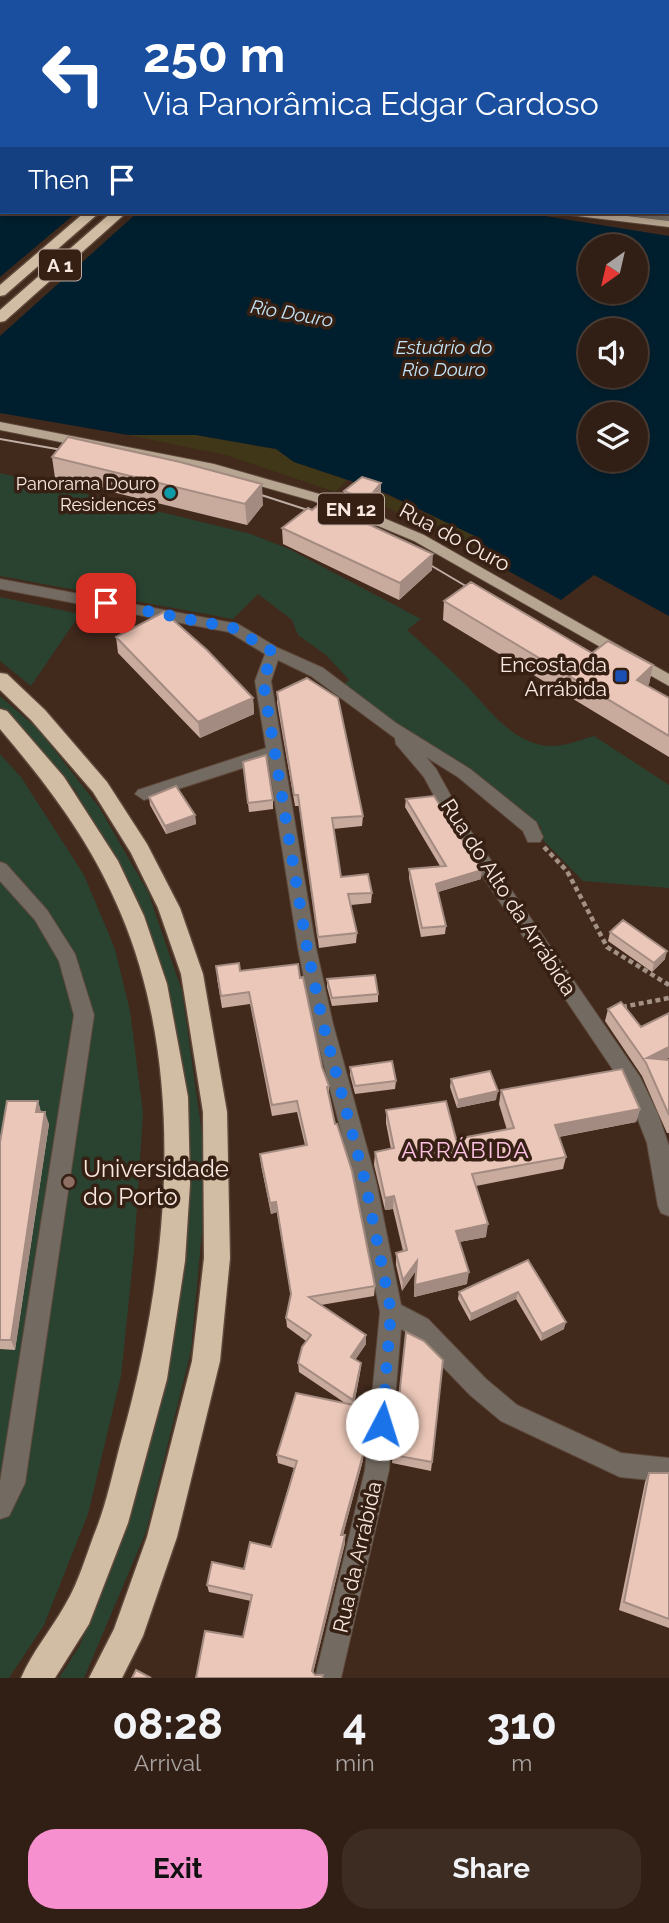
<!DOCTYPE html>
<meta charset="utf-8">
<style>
:root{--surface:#311f15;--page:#3d2c22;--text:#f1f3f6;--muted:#a8a2a0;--line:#4c3d34;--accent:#f790cf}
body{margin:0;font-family:Raleway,sans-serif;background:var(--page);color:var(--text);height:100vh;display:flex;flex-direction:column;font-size:26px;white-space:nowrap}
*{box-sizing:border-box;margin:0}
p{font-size:23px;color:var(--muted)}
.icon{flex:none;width:38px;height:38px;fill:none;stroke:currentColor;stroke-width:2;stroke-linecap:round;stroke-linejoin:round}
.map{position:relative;height:1678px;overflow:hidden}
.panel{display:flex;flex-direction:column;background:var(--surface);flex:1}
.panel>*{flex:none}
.guide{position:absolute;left:0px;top:0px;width:670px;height:214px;box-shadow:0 4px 10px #0003,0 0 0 2px var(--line);background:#1a4fa0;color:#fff;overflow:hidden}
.needle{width:46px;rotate:214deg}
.buttons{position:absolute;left:578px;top:234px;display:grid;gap:14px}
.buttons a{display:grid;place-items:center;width:70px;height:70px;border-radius:50%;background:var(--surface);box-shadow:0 4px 10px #0003,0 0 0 2px var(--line);font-size:35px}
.pin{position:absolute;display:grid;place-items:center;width:60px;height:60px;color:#fff;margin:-30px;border-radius:14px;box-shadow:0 4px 10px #0006}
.me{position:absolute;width:77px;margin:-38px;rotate:5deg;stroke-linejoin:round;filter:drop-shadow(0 0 5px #0008)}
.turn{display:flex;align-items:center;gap:24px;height:147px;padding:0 28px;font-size:32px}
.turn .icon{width:91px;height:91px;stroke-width:2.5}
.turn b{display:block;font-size:49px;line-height:60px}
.then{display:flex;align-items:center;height:66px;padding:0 28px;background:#0003;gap:14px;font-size:26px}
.eta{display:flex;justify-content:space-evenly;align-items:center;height:119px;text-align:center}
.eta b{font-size:42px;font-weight:700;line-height:49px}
.primary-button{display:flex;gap:14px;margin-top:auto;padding:14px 28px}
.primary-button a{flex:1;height:80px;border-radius:28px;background:var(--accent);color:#111;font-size:28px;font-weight:700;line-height:80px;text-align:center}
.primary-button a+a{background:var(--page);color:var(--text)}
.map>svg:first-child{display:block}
.green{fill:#2a4331}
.sand{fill:#3f3717}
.water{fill:#001f2e;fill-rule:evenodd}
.pier{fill:#41291c}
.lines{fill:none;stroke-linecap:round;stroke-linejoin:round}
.minor-casing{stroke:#5e483b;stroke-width:2}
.major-casing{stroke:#5e483b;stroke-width:2}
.highway-casing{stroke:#5e483b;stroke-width:3}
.path-far1{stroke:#a49186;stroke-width:2.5;stroke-dasharray:2.5 2;stroke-linecap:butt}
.path{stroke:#a49186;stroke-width:4.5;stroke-dasharray:5 3.5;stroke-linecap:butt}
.minor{fill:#736b61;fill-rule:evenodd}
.major{fill:#b6a590;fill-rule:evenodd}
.highway{fill:#d1bda3;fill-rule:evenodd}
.tram{stroke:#bfaca3;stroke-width:2}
.wall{fill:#c9ab9e}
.shaded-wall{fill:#a48b81}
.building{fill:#eac7b8;stroke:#a48b81;stroke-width:2}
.route{stroke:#1a73e8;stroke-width:12;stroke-dasharray:0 21.6}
.culture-dot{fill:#0f9aa8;stroke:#361f13;stroke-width:2.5}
.transit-dot{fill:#1a4fb4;stroke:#361f13;stroke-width:2.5}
.education-dot{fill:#8d6e63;stroke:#361f13;stroke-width:2.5}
.labels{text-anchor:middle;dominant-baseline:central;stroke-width:7;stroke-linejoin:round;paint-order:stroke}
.far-poi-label{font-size:18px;fill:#f8e8e0;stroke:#361f13;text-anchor:end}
.shield{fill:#361f13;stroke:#beaca2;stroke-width:2}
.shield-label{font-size:19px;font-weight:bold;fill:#f8e8e0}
.far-water-label{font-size:19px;font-style:italic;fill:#c2e4f8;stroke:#361f13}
.street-label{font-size:21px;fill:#f8e8e0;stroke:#361f13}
.poi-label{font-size:21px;fill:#f8e8e0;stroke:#361f13;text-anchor:end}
.neighbourhood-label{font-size:23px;letter-spacing:2px;fill:#fcc0e2;stroke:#361f13}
.near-poi-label{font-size:24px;fill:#f8e8e0;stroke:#361f13;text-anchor:start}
</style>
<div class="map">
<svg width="669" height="1678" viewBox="0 0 669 1678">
<rect width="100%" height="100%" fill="#41291c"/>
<!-- green -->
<path class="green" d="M0,473L251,534L289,549L421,619L407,630C426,647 445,664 463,682C487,706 506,737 541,745C559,749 577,741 594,736L669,785V888L583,881L540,837L541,827L472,772L341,686L349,680L326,655L298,635L292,620L258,594L233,619L0,576Z
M0,597L80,614L31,686L0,661Z
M0,696L38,729L99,807L148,892L182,991L203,1141L202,1231L191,1351L146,1532L84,1678H59L80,1645L127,1527L172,1353L187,1230L190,1135L169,993L134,894L75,790L0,706Z
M0,754L21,777L84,875L115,949L130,1011L143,1113L134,1251L121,1376L88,1514L44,1625L9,1678H0Z"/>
<!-- sand -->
<path class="sand" d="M128,435H196L276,449L294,462L347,480L335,492L226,455Z
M380,492L475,536L505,569L465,541L371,501Z"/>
<!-- water -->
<path class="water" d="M0,115L2,212H520L669,236V616L594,575L561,600L505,569L475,536L381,491L294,462L276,449L196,435H128L0,413ZM590,247H635V292H590ZM590,331H635V376H590ZM590,415H635V460H590Z"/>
<!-- pier -->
<path class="pier" d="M77,212H138L0,336V277Z"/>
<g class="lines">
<!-- minor casing -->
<g class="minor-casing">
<path id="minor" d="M12,0H21L22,2H13Z
M278,0H287L277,2Z
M668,62H669V68H668Z
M668,106H669V112H668Z
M668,131H669V137H668Z
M619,212L669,215V221L624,215Z
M0,579L238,624L278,648L323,668L396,723L470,769L536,822L543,837L540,842H528L523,831L458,777L426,757L436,769L468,827L640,1077L658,1114L669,1146V1216L661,1213L658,1206L647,1143L626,1089L456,837L424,777L396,744L395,738L311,676L278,660L271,681L316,948L333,1024L376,1181L401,1305L428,1319L486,1379L517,1405L621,1453L669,1458V1482L620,1477L501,1421L470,1395L412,1335L401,1329L389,1470L341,1678H315L365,1470L380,1312L354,1181L313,1024L298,948L268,760L144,800L135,794L138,790L266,748L255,681L265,654L229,632L0,589Z
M0,862L6,864L47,910L75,954L94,1015L25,1483L9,1516L0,1519V1482L74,1015L59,961L35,920L0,881Z"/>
</g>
<!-- major casing -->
<g class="major-casing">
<path id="major" d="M138,0H146V2H138Z
M668,93H669V99H668Z
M0,103H2V109H0Z
M564,212H594L669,221V227L569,215Z
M0,422L214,464L323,495L374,514L424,535L669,674V686L414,541L364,520L313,501L211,472L0,430Z"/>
</g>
<!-- highway casing -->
<g class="highway-casing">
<path id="highway" d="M332,0H343L331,2Z
M356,0H367L355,2Z
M668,57H669V63H668Z
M668,78H669V84H668Z
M85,212H100L5,295L0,296V285Z
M112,212H127L5,321L0,322V310Z
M0,673L7,674L45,710L107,782L147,844L180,908L203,974L227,1112L230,1258L220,1361L177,1537L143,1636L122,1678H89L114,1629L147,1537L192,1361L204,1258L203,1112L181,974L158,908L131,853L93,792L31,720L0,690Z
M0,709L7,711L64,777L118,861L144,916L167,984L188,1097L190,1184L185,1261L167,1379L128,1523L89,1624L55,1678H21C32,1652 51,1630 65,1605C79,1582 87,1552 97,1527C107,1501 113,1472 120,1445C167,1279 190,1078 121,914C92,843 49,787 0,729Z"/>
</g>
<!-- path-far1 -->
<path class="path-far1" d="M191,2L195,0"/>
<!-- path -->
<path class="path" d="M544,847L567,871L607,947L669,985
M622,1007L669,998"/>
<!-- minor -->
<use href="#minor" class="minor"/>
<!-- major -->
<use href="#major" class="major"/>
<!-- highway -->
<use href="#highway" class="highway"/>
<!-- tram -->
<path class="tram" d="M0,439L79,453
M246,490L326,516
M415,556L481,595"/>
</g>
<!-- wall -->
<path class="wall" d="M52,457L263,505L247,525L55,478Z
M344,491L381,492L367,509L356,504V518L432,570L399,600L283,544L282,528L312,510L344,499Z
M444,601L592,653L653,665L649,684L647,686L669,698V757L443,620Z
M116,637L253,698L254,714L200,738L118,653Z
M277,692L363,816L362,826L333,829L341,877L372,893L371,903L351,905L357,933L356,943L319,948L299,806H295L277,703Z
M243,762L273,800V809L249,812Z
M149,797L195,815L196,824L166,834L150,805Z
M406,799L481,879L438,892L446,926L445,934L421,937L409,878V869L440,866L405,807Z
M610,932L665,959L652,972L608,941Z
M240,971L300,978L322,1067L329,1086V1098L375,1286L374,1296L321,1305L366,1335V1344L355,1360L361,1363L360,1373L354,1405L363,1460L343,1535L345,1543L313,1673L196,1678L243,1637L251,1601L209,1592L207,1585L244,1569L271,1547L294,1468L278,1463L277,1455L345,1403L299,1372L298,1363L306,1341L287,1327L286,1318L291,1297L277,1212L271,1214L261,1165L260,1154L305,1145L297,1112L272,1116L250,1004L222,1008L217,978Z
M327,979L378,994V1002L332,1006L327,987Z
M608,1009L666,1060H669V1133H667L642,1076L605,1021Z
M350,1067L396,1081L395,1089L355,1094L350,1075Z
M451,1079L496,1100L457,1108L450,1087Z
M501,1090L640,1109L636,1122L559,1137L566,1157L563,1169L476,1186L486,1237L459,1242L467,1284L414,1297L415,1272L402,1291L396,1265V1253L403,1251L393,1209L385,1210L374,1165L375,1152L391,1149L386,1123V1110L456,1139L507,1130L499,1104Z
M38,1101L41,1112L49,1124L15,1350L0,1349V1142Z
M528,1260L564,1329L541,1341L516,1299L470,1321L458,1299L459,1292Z
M406,1332L432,1462L431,1471L392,1463Z
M649,1473H669V1628L619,1610L645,1482Z"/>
<!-- shaded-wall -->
<path class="shaded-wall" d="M245,0H258L256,2H243Z
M570,0H580L579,2H568Z
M381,483V492L367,509V500Z
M262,484L263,505L247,525L245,504Z
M356,504V520L346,514Z
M433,554L432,570L399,600L400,583Z
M653,665L649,684L633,698L637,680Z
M253,698L254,714L200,738L198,722Z
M195,815L196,824L166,834L165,826Z
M482,870L481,879L435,893L436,884Z
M667,951L665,959L652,972L654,963Z
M669,1047V1058L648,1068L647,1058Z
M498,1091L496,1100L457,1108L458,1100Z
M38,1101L41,1113L36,1112Z
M640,1109L636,1122L552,1138L555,1125Z
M45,1112L49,1124L15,1350L11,1340Z
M394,1196L393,1209L385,1210V1198Z
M276,1202L277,1212L271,1214L270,1203Z
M488,1224L486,1237L454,1243L456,1231Z
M417,1261L415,1272L402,1291L403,1280Z
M469,1272L467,1284L414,1297L415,1285Z
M518,1292L516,1299L470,1321L471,1314Z
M566,1322L564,1329L541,1341L542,1334Z
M366,1335V1344L351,1366V1357Z
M361,1363L360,1373L353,1409V1400Z
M368,1408L363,1460L341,1542V1535Z
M345,1535V1543L312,1677V1671Z"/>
<!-- building -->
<path class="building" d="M214,0H245L243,2L212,1Z
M537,0H570L568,2H543L537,1Z
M68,437L180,462L262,484L245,504L52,457Z
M362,477L381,483L367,500L344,491Z
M331,495L356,504L346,514L433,554L400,583L282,528L308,508L312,510Z
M471,582L592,653L608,641L653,665L637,680L669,698V736L444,601Z
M164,612L207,650L253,698L198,722L116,637Z
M307,678L338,698L363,816L332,818L341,877L368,874L372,893L348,894L357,933L318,937L298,795H294L277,692Z
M266,755L273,800L248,803L243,762Z
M176,786L195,815L165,826L149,797Z
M434,796L482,870L436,884L446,926L422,928L409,869L446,866L406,799Z
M623,920L667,951L654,963L610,932Z
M239,963L240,971L298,964L300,978L303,977L322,1067L329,1086L327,1087L335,1124H337L352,1171L375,1286L309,1297L366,1335L351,1357L361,1363L353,1400L298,1363L302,1347L311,1335L286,1318L291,1294L276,1202L270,1203L260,1154L307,1145L297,1101L272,1105L249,992L221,996L216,966Z
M375,975L378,994L332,998L327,979Z
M621,1002L641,1027L669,1013V1047L647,1058L669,1060V1115L646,1063L608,1009Z
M392,1061L396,1081L355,1086L350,1067Z
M622,1069L640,1109L555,1125L566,1157L472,1174L488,1224L456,1231L469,1272L415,1285L417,1261L403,1280L396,1253L407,1250L394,1196L385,1198L375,1152L394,1148L386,1110L446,1101L456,1139L514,1128L501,1090Z
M490,1071L498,1091L458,1100L451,1079Z
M7,1101H38L36,1112H45L11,1340H0V1142Z
M528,1260L566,1322L542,1334L518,1292L471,1314L459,1292Z
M406,1332L424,1341L443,1360L432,1462L393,1455Z
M296,1393L368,1408L364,1451L341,1535H345L312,1671L315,1675H323L322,1678H196L205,1631L243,1637L252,1595L207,1585L212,1562L244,1569L250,1542L271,1547L297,1461L277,1455Z
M649,1473H669V1619L624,1602Z
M136,1670L151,1678H132Z"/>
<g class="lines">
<!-- route -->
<path class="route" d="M106,603L233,628L273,652L263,681L307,948L323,1024L365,1181L391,1311L382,1424"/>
</g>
<!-- markers -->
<circle class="culture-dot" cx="170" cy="493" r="7"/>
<rect class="transit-dot" x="614" y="669" width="14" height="14" rx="3.5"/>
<circle class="education-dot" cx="69" cy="1182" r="7"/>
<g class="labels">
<!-- far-poi labels -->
<g class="far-poi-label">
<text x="156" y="483">Panorama Douro<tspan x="156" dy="21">Residences</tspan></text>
</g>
<!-- shield labels -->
<g class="shield">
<rect x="39" y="249.5" width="42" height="31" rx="5"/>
<rect x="318" y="493.5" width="66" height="31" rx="5"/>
</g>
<g class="shield-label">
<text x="60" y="265">A 1</text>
<text x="351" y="509">EN 12</text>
</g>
<!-- far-water labels -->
<g class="far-water-label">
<text transform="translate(292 313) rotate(10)">Rio Douro</text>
<text x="444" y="347">Estuário do<tspan x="444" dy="22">Rio Douro</tspan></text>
</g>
<!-- street labels -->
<g class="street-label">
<text transform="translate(455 537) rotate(28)">Rua do Ouro</text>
<text transform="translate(509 897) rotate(57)">Rua do Alto da Arrábida</text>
<text transform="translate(357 1557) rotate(-77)">Rua da Arrábida</text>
</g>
<!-- poi labels -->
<g class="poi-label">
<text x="607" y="664">Encosta da<tspan x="607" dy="24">Arrábida</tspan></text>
</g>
<!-- neighbourhood labels -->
<g class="neighbourhood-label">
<text x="466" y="1149">ARRÁBIDA</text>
</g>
<!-- near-poi labels -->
<g class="near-poi-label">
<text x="83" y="1168">Universidade<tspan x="83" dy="28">do Porto</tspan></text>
</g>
</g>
</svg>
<div class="buttons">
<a><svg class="needle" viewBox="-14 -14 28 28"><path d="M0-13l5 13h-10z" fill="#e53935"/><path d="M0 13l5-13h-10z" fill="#a8a2a0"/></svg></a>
<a><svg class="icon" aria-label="sound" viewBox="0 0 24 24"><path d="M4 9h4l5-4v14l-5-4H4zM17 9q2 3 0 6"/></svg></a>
<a><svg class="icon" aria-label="layers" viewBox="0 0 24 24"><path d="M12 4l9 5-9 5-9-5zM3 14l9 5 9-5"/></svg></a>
</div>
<div class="pin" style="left:106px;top:603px;background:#d93025"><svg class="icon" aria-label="arrive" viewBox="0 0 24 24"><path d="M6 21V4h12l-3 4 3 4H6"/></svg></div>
<svg class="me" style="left:382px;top:1424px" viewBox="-20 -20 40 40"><circle r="19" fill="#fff"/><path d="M0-13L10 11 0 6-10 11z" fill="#1a73e8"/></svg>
<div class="guide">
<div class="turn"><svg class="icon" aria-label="left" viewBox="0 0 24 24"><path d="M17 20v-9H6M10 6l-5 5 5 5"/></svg><div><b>250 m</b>Via Panorâmica Edgar Cardoso</div></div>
<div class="then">Then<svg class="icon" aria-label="arrive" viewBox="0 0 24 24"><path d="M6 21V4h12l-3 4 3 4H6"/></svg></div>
</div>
</div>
<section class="panel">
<div class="eta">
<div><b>08:28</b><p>Arrival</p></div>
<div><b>4</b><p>min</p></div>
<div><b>310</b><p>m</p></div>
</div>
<div class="primary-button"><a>Exit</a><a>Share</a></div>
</section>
